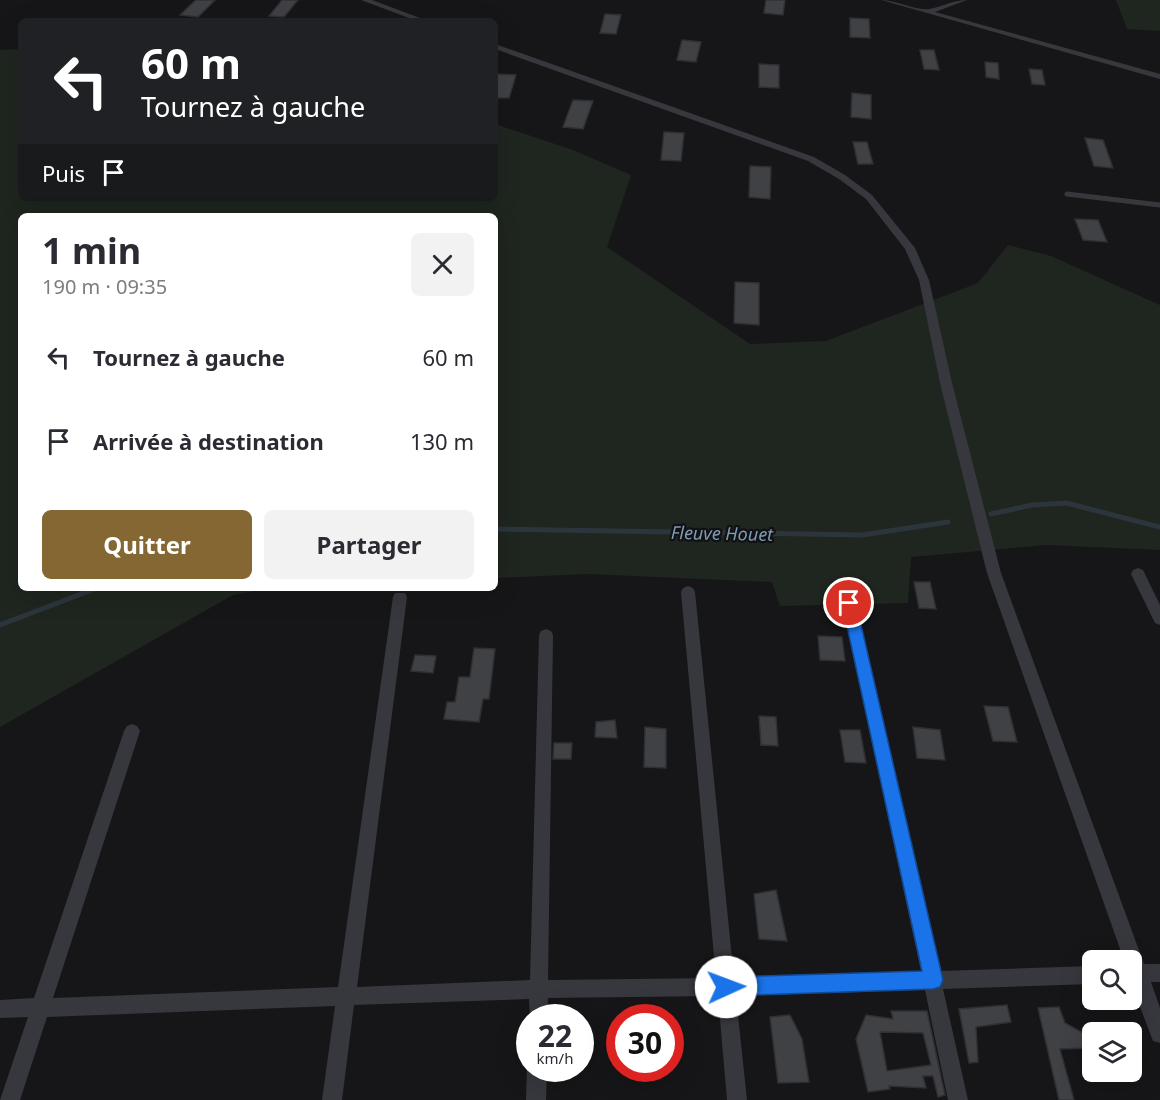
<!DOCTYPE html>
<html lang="fr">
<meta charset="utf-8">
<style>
:root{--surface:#fff;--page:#f2f2f3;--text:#2b2b33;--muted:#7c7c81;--accent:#856733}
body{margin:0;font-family:"Noto Sans",sans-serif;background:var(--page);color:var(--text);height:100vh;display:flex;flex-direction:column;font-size:22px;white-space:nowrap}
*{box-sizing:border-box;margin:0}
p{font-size:20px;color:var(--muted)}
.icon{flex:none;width:33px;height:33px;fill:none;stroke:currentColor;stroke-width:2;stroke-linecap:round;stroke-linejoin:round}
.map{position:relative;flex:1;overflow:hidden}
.details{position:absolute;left:18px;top:213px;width:480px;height:378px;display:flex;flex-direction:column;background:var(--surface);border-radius:9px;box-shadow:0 6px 24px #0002}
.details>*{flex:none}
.top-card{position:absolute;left:18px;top:18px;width:480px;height:183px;border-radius:9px;box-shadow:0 6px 24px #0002;background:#202124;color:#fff;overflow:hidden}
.controls{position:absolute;left:1082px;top:950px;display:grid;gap:12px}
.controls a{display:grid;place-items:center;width:60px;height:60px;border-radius:9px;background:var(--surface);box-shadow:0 6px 24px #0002;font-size:30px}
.speed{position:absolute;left:516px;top:1004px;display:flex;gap:12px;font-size:30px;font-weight:700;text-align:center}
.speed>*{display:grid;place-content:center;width:78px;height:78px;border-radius:50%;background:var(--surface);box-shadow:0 6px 24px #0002;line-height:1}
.speed small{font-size:15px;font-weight:400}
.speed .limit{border:9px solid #d22;background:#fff;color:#111}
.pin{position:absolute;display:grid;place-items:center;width:51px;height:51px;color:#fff;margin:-26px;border:3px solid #fff;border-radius:50%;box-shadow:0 2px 6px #0007}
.me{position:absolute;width:66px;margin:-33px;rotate:88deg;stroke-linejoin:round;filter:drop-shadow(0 0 4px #0008)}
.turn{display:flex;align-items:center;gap:21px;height:126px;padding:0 24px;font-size:27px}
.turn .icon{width:78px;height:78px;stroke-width:2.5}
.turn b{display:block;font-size:42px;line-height:51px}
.then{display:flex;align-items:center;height:57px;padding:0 24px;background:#0003;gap:12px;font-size:22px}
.round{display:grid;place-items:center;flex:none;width:63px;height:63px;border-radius:9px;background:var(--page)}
.overview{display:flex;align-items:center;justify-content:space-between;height:102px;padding:0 24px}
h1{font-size:36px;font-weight:700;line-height:45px}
.cta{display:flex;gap:12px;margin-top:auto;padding:12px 24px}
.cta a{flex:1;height:69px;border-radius:9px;background:var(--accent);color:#fff;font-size:24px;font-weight:700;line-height:69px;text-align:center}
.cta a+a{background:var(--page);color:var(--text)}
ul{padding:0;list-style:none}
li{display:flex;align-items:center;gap:18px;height:84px;padding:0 24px}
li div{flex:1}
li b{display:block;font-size:22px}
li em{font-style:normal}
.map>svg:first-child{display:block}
.green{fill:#1e261f}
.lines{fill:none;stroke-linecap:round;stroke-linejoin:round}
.stream{stroke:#2c353c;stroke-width:5}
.building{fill:#404145;stroke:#303034;stroke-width:1.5;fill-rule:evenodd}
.service{stroke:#37383d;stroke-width:5}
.minor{fill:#37383d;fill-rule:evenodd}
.route{fill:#1a73e8;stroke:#114b97;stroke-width:1.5}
.labels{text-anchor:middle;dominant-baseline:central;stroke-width:4.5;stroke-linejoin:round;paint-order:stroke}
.water-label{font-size:18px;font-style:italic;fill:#7f9bb3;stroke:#111113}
</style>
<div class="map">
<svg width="1160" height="1100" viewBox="0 0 1160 1100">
<rect width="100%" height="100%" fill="#161618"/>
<!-- green -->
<path class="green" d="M1116,0H1160V31L1127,29Z
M21,49V198H495V124L573,150L631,175L607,247L750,344L826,341L978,283L1008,245L1051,256L1160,305V550L1046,545L911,557L908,603L780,606L772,582L588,574L495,578V216H21V588H273L233,595L0,727V50Z"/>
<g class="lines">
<!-- stream -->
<path class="stream" d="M991,514L1032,505L1066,503L1160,527
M495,529L862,535L948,522
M0,625L97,588"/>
</g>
<!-- building -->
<path class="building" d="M196,0H215L198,17L180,15Z
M282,0H298L284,17L269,16Z
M766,0H785L783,15L764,13Z
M605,14L621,15L616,34L600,33Z
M850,18L869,19L870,38L850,37Z
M682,40L701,42L696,62L677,60Z
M920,50H934L939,70L924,69Z
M985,62L998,63L999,79L986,77Z
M759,64L779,65V88L759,87Z
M1029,69L1042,70L1045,85L1032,84Z
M495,74L516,75L509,98H495Z
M852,93L871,95V119L851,117Z
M573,100L593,101L583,129L563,127Z
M664,132L684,133L681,161L661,160Z
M1085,138L1103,140L1113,168L1094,166Z
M853,142H867L873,164H858Z
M750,166L771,167L770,199L749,197Z
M1075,219L1098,220L1107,242L1083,240Z
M735,282L759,283V325L734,323Z
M914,582H930L936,609L919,608Z
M818,636L842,637L845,661L820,660Z
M474,648L495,649L489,699H483L479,722L444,719L447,702H455L459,677H470Z
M415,655L436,656L433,673L411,671Z
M984,706L1008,707L1017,742L993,741Z
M759,716L776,717L778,746L761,745Z
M615,720L617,738L595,737L596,722Z
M645,727L666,729V768L644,767Z
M913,727L940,730L945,760L917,758Z
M840,730H860L866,763L845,762Z
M554,743H572L571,759H553Z
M776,890L787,941L759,939L754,894Z
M1007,1005L1011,1022L976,1027L978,1062L969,1063L959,1009Z
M1059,1007L1065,1023L1085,1034L1087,1048L1060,1049L1074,1100H1059L1038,1008Z
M891,1011H927L945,1095L938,1097L933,1076H923L926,1088L889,1086L890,1089L868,1092L856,1039L866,1015L893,1019ZM880,1032L923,1033L931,1065L887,1071Z
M790,1015L802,1039L809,1082L778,1083L770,1017Z"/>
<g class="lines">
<!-- service -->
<path class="service" d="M1067,194L1160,205"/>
<!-- minor -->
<path class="minor" d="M361,0H372L428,21H417Z
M881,0C896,0 916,11 929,9C942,7 953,0 967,0L935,12L1160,74V79Z
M495,44L814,157L845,175L872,195L915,248L929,280L952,383L1001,573L1144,964H1160V982H1151L1160,1008V1043L1153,1041L1131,983V960H1124L987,573L940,383L919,280L905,249L866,199L839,179L808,161L495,49Z
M1138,568L1143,570L1160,605V625L1155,623L1131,574L1133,570Z
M688,586L693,588L695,592L734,978L921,971L842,603L844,599L849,597L854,599L856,603L939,971L1092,966V984L943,989L968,1100H948L925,990L736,996L747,1100H727L718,996L548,998L547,1017H530V1019L529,999L354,1005L342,1100H322L335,1006L47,1017L20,1100H0L28,1017L0,1018V1000L34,998L124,731L127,726L132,724L137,726L140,731L53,998L338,987L393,597L395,593H405L407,597L357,987L530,980L539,635L541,631L546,629L551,631L553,635L548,980L716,978L681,592L683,588Z
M530,1063V1068H547L546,1100H526L527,1068Z"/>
</g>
<!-- route -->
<path class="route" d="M849,597L854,599L856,603L943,980L940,987L933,989L726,996L720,993L717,987L720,980L726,977L922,971L842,603L844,599Z"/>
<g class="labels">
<!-- water labels -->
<g class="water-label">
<text transform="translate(722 533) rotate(1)">Fleuve Houet</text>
</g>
</g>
</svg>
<div class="controls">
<a><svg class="icon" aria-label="search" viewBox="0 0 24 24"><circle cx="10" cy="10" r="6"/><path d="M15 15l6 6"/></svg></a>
<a><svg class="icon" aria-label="layers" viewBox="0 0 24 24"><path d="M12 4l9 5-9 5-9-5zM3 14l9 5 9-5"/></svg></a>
</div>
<div class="speed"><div>22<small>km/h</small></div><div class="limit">30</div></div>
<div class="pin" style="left:849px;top:603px;background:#d93025"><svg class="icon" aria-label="arrive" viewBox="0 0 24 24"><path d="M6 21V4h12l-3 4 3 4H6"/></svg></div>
<svg class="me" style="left:726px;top:987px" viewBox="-20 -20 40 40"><circle r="19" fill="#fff"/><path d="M0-13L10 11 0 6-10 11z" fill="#1a73e8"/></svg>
<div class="top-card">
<div class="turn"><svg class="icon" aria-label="left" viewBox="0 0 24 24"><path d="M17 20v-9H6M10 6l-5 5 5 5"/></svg><div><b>60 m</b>Tournez à gauche</div></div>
<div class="then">Puis<svg class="icon" aria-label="arrive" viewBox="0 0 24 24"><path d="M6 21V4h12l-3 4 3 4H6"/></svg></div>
</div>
<section class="details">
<div class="overview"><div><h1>1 min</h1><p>190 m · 09:35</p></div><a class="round"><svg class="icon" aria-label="close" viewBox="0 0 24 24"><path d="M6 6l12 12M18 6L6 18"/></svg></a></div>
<ul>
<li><svg class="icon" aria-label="left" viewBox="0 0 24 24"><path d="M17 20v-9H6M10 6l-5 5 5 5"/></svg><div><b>Tournez à gauche</b></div><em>60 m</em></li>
<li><svg class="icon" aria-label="arrive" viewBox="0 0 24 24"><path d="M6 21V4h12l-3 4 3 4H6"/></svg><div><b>Arrivée à destination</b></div><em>130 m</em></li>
</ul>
<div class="cta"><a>Quitter</a><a>Partager</a></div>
</section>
</div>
